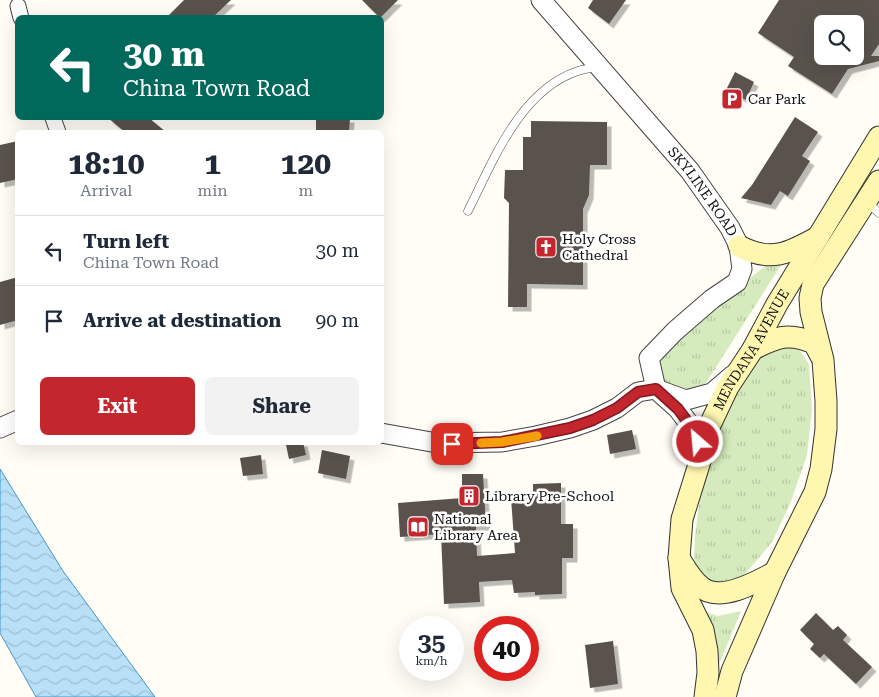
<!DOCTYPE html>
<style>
:root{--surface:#fff;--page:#f2f2f3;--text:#1f2937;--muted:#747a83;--line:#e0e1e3;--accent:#c4262e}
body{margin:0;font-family:"Roboto Serif",serif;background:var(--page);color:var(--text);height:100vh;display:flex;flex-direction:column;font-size:19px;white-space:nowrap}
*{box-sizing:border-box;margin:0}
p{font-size:16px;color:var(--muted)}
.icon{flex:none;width:28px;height:28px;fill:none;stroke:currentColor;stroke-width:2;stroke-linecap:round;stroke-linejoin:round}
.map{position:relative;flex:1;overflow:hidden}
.sheet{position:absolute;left:15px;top:130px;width:369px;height:315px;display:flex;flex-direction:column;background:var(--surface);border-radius:8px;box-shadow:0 5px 20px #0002}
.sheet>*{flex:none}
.hud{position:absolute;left:15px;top:15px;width:369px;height:105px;border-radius:8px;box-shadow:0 5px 20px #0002;background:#00695c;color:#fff;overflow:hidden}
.controls{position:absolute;left:814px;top:15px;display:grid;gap:10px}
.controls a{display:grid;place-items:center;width:50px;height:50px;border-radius:8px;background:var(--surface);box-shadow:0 5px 20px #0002;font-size:25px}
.speed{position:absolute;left:399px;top:616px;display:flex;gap:10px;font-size:25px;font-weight:700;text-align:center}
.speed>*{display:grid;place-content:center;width:65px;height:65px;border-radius:50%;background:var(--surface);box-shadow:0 5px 20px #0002;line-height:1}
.speed small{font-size:12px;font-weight:400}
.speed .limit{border:8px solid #d22;background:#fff;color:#111}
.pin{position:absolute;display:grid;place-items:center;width:42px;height:42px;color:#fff;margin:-21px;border-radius:10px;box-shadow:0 2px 8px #0006}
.me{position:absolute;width:55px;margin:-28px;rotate:333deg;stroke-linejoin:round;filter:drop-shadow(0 0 4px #0008)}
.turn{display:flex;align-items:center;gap:18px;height:105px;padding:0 25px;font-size:22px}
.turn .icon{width:65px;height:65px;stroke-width:2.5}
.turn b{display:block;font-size:35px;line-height:42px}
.eta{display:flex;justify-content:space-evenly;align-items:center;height:85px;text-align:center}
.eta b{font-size:30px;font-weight:700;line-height:35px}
.action{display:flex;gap:10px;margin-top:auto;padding:10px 25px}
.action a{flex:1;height:58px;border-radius:8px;background:var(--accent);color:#fff;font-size:20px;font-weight:700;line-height:58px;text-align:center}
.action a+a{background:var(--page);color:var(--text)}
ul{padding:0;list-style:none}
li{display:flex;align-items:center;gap:15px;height:70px;padding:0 25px;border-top:1px solid var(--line)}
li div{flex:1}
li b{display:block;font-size:19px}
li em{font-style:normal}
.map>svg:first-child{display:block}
.grass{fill:url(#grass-tufts)}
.water{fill:url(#water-waves);stroke:#3f96cf}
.building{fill:#5a524d;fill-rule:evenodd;filter:url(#shadow)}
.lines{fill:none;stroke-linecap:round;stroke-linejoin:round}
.service-casing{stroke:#444;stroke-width:9}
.minor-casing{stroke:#444;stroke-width:17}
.tertiary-casing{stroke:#444;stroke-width:21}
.secondary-casing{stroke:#333;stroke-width:23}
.service{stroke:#fff;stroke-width:8}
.minor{stroke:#fff;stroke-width:15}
.tertiary{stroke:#fff;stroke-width:19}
.secondary{stroke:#fff6b0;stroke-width:21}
.route-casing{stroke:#7f191e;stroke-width:12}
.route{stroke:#c4262e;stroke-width:9}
.slow{stroke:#f59e0b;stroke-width:9}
.labels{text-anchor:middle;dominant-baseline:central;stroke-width:5;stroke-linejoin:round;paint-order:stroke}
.poi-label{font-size:14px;fill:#111;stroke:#fff;text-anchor:start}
.street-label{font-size:14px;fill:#111;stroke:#fff}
</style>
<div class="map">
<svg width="879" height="697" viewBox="0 0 879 697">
<defs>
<pattern id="grass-tufts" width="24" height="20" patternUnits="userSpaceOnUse" patternTransform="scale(1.25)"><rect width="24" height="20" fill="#d5ebbd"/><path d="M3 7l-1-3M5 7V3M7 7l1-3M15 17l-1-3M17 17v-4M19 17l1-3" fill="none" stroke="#b6c8a1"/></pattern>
<pattern id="water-waves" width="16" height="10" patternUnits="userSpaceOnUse" patternTransform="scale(1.25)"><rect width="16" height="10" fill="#b9e0f7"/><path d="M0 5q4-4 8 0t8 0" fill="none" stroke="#9ebfd3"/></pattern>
<filter id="shadow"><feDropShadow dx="4.5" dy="4.5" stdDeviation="0" flood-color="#0004"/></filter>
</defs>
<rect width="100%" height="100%" fill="#fffdf5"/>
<!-- grass -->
<path class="grass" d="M788,254L704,386L697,393C671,390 653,388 660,356L725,297L776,258Z
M774,347H790L800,351L809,364L812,409L807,455L790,504L772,542L746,573L731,584L717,585L698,573L694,558L695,536L701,490L717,436L734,396L761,355Z
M698,610L718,616L741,611L715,674Z"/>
<!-- water -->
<path class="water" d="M0,469L63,571L155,697H36L0,633Z"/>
<!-- building -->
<path class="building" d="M184,0H231L212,18H166Z
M362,0H398L380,18Z
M593,0H626L609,24L588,8Z
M779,0H879V44L871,56H879V61L848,69L832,94L788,66L794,57L758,33ZM822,24H855V56H822Z
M735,72L754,82L746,100L726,90Z
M795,117L818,132L802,156L810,161L788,196L780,191L771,205L741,198L752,185Z
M108,118H149L166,132H125Z
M316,118H350L349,132H316Z
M531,121L607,122V165H590L589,195L583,209V285L527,284V307H508L509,203L504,198L505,170H523V137H531Z
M18,141V179L0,183V145Z
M18,277V320L0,325V282Z
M632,430L636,449L610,454L607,435Z
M299,442H303L306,455L289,459L286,445Z
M322,450L350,456L346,479L318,473Z
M261,455L263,474L243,476L240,458Z
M462,474H483L486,526H476L477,556L515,553L511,498L533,497V484L561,483V524H573V558H562V594L535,595V592L514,593L512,580L479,582L480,602L444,604L441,534L400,537L398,503L462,498Z
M816,613L833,630L838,626L847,635L843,640L872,667L856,684L824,654L820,658L810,649L814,644L800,630Z
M613,641L618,684L590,688L585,645Z"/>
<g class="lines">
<!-- service casing -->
<g class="service-casing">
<path id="service" d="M867,202L879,213
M468,211C493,161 520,90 578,71C584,69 591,68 597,67"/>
</g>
<!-- minor casing -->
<g class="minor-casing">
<path id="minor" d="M18,6L21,18
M53,118L58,132"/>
</g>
<!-- tertiary casing -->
<g class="tertiary-casing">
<g id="tertiary">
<path id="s1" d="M541,0L690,171L730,228L739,246L742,269L737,282L712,299L675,331L649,358L656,389"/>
<path d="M660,393L678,409L687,421L703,451"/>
<path d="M0,428L18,420"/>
<path d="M381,433L437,443L502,442L536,436L570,428L593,420L617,408L638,392L656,389L686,400L712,393L733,375"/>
</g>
</g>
<!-- secondary casing -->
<g class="secondary-casing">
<g id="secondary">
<path d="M739,246C771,263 789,253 818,237"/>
<path d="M753,349C777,337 788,332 814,343L821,356"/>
<path d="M679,558C685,567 691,579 700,586C718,604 757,582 775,572"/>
<path id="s2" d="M705,697L708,673L707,651L703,630L682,588L679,558L682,519L701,458L708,429L728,387L753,349L777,304L879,137"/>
<path d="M725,697L732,671L775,572L815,492L821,469L826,429V401L823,360L811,312L810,298L813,284L879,181"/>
</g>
</g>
<!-- service -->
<use href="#service" class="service"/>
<!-- minor -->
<use href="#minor" class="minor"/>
<!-- tertiary -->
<use href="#tertiary" class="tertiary"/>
<!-- secondary -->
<use href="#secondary" class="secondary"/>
</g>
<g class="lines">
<!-- route casing -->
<g class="route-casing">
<path id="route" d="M452,444L502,442L570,428L593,420L617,408L638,392L656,389L678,409L687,421L698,442"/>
</g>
<!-- route -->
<use href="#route" class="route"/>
<!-- slow -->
<path class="slow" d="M481,443L502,442L537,436"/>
</g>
<!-- icons -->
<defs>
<g id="parking-square" transform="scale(1.125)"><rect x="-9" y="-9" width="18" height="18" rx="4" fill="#c4262e" stroke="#fff"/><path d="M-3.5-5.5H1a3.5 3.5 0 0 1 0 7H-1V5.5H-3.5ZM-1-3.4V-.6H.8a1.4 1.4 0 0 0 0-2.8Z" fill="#fff"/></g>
<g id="church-square" transform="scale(1.125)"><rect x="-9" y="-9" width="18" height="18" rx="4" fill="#c4262e" stroke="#fff"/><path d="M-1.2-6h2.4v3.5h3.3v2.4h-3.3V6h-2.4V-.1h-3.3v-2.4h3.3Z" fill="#fff"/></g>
<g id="building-square" transform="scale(1.125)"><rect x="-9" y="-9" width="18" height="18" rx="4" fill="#c4262e" stroke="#fff"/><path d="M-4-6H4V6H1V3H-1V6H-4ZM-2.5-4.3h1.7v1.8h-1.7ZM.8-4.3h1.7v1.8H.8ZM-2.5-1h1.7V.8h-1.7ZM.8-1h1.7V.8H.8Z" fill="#fff"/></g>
<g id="library-square" transform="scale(1.125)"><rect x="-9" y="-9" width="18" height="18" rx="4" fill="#c4262e" stroke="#fff"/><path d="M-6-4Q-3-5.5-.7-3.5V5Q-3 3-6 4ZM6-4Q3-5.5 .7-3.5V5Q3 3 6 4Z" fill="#fff"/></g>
</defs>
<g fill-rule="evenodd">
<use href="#parking-square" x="732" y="99"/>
<use href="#church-square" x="546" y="247"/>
<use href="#building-square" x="469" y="496"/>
<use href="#library-square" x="418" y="527"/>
</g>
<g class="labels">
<!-- poi labels -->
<g class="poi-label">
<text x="748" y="99">Car Park</text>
<text x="562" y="239">Holy Cross<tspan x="562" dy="16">Cathedral</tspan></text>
<text x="485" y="496">Library Pre-School</text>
<text x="434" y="519">National<tspan x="434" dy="16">Library Area</tspan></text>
</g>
<!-- street labels -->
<g class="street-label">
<text stroke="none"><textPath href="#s1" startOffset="251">SKYLINE ROAD</textPath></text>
<text stroke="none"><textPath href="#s2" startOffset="368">MENDANA AVENUE</textPath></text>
</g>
</g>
</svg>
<div class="controls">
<a><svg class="icon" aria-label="search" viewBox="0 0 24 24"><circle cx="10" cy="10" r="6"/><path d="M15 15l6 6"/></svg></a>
</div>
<div class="speed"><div>35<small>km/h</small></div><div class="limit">40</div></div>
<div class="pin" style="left:452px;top:444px;background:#d93025"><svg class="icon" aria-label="arrive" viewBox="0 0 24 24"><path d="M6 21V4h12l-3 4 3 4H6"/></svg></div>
<svg class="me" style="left:698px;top:442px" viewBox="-20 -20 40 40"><circle r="17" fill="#c4262e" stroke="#fff" stroke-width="3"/><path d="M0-11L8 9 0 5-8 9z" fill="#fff"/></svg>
<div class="hud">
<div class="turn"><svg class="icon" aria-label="left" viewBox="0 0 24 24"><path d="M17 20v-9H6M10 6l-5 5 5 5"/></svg><div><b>30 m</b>China Town Road</div></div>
</div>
<section class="sheet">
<div class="eta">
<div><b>18:10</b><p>Arrival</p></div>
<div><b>1</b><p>min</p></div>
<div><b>120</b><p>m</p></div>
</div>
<ul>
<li><svg class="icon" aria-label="left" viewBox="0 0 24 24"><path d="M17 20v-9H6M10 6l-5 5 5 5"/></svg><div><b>Turn left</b><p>China Town Road</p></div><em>30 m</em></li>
<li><svg class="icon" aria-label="arrive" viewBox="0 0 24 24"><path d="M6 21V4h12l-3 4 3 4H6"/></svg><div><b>Arrive at destination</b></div><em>90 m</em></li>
</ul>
<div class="action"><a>Exit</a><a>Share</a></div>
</section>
</div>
